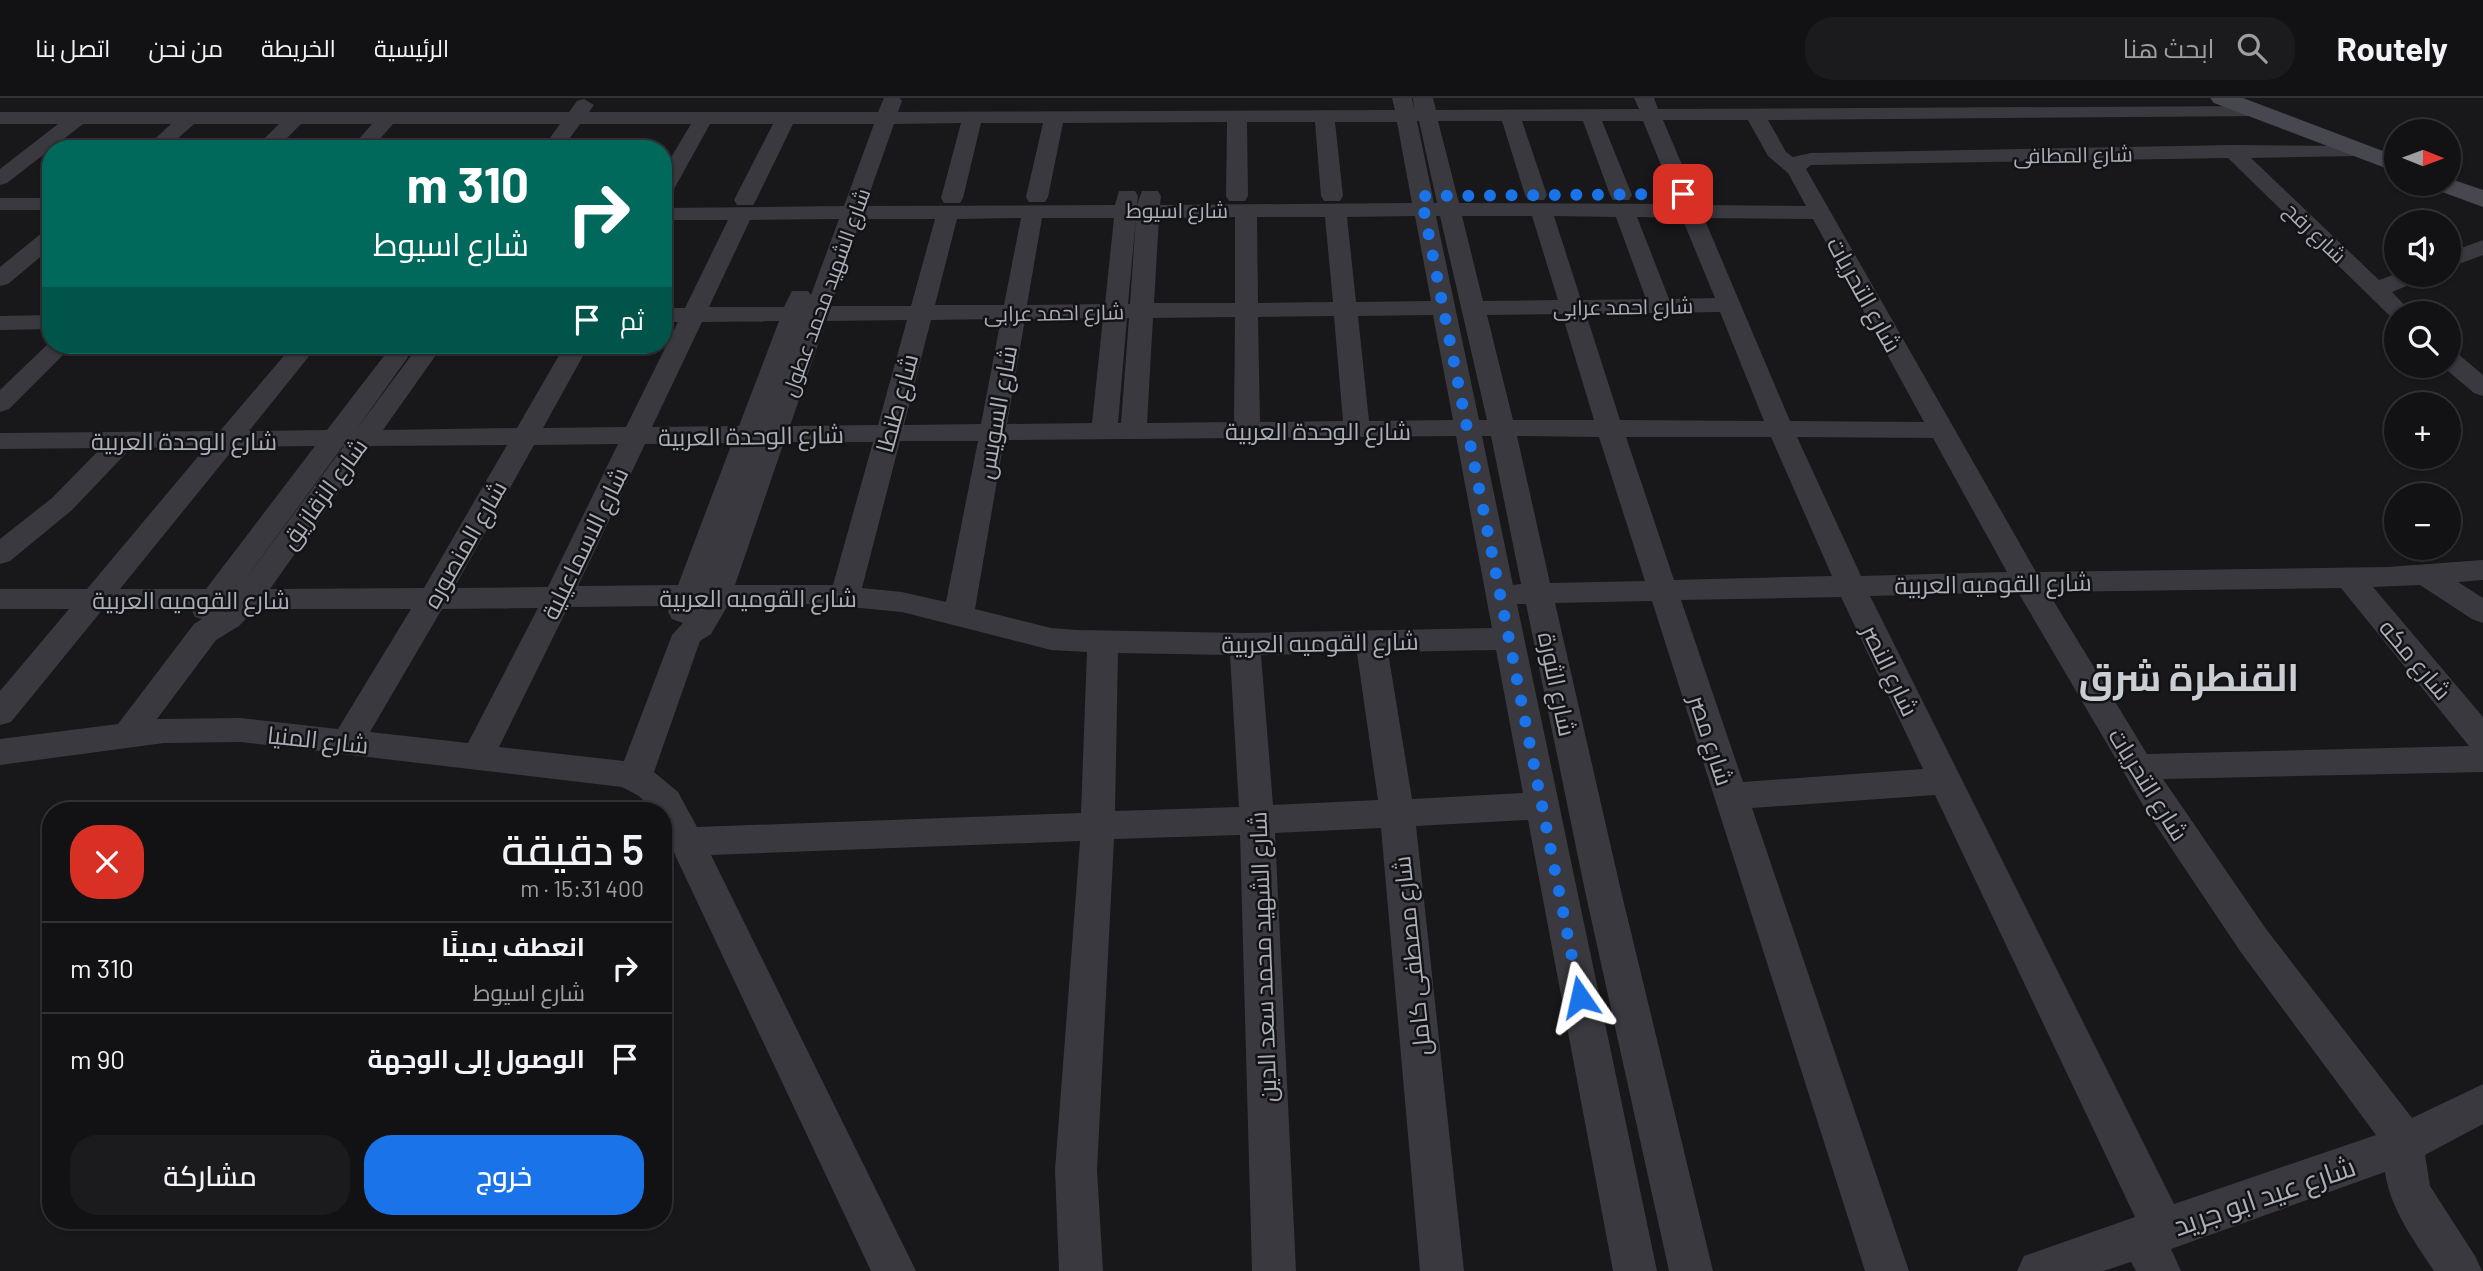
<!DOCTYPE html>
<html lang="ar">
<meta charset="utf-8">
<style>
:root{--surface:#121214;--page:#1b1b1d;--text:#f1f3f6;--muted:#9c9ea0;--line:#313234;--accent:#1a73e8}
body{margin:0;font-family:Barlow,Cairo,sans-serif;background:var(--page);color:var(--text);direction:rtl;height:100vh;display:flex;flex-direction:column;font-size:26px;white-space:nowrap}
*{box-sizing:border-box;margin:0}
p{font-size:23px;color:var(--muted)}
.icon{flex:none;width:38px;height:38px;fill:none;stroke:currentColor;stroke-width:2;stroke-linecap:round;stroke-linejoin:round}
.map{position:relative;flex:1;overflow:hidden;direction:ltr}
.sheet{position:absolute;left:42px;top:704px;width:630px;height:427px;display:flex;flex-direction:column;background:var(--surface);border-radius:28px;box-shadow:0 2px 5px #0004,0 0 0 2px var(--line);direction:rtl}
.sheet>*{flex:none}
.banner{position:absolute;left:42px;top:42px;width:630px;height:214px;border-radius:28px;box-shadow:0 2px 5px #0004,0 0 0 2px var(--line);direction:rtl;background:#00695c;color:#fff;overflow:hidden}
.needle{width:46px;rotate:91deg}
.controls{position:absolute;left:2384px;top:21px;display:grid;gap:14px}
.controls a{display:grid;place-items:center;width:77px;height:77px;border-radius:50%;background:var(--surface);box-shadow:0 2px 5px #0004,0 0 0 2px var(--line);font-size:35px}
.pin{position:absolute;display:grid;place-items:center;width:60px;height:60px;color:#fff;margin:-30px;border-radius:14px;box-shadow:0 4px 10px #0006}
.me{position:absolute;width:77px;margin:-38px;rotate:349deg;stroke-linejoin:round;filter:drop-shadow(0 0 5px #0008)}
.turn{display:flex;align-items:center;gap:24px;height:147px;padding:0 28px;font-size:32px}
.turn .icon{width:91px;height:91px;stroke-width:2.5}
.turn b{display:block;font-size:49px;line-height:60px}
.then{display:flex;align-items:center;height:66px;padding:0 28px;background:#0003;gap:14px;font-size:26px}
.round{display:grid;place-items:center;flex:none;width:74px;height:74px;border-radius:28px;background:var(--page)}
.headline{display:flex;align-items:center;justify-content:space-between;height:119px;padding:0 28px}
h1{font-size:42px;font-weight:600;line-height:52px}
.cta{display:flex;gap:14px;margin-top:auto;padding:14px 28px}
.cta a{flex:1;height:80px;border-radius:28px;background:var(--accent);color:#fff;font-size:28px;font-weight:600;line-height:80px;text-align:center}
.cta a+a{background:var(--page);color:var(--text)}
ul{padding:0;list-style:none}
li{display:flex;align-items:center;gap:21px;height:91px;padding:0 28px;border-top:2px solid var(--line)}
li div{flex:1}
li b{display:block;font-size:26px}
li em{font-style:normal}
header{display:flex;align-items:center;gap:42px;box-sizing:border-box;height:98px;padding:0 35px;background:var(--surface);border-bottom:2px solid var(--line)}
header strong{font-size:33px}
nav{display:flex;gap:38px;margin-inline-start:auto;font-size:24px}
.search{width:490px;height:63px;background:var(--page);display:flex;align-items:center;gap:18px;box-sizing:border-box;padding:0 24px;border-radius:28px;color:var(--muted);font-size:26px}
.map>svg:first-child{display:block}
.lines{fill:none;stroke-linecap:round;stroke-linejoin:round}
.minor{fill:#39393f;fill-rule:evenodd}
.secondary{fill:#47484f;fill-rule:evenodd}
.route{stroke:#1a73e8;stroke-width:12;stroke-dasharray:0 21.6}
.labels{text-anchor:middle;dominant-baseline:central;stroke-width:5;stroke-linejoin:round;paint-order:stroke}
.far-street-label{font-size:21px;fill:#aaaeb9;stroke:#131315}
.street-label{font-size:24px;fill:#aaaeb9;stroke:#131315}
.near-street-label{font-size:28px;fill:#aaaeb9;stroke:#131315}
.town-label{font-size:38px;font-weight:bold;fill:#cbcdd5;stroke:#131315}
</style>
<header>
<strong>Routely</strong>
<div class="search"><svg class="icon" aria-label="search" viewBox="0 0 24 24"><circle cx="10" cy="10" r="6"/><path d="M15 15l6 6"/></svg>ابحث هنا</div>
<nav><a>الرئيسية</a><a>الخريطة</a><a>من نحن</a><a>اتصل بنا</a></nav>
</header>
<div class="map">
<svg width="2483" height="1173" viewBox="0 0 2483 1173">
<rect width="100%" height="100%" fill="#18181a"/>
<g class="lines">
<!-- minor -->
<path class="minor" d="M884,0H900L902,3L898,14L1395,12L1392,0H1412L1414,12L1413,0H1433L1436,12L1639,11L1634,0H1654L1658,11L2257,8L2267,14L2264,18L1768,22L1786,54L1793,59L1811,55L2232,47L2363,48L2366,52L2363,56L2356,58L2251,60L2379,182L2396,176L2424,177L2421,182L2392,194L2412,215H2396V221L2392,220L2228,60L1811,67L1806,71L2036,474L2388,469L2483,462V482L2458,484L2483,500V525L2472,521L2420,487L2373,489L2483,619V674L2163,681L2266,831L2412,1020L2483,986V1026L2425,1057L2430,1088L2475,1158L2482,1173H2434C2414,1143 2390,1110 2385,1074L2171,1151L2181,1173H2136L2131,1164L2103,1173H2017L2024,1158L2135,1119L1935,697L1752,710L1909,1173H1865L1652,503L1555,505L1621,793L1713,1173H1669L1585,793L1526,506H1517L1657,1173H1613L1528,722L1416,728L1464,1173H1420L1381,730L1275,735L1296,1173H1252L1240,737L1114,741L1097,1072L1103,1173H1059L1055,1072L1080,743L711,757L916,1173H871L669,744L663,732V712H653L639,698L622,689L241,644L164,645L0,667V641L118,626L194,526L202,521L195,519L191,511H103L11,624L0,627V593L69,511H0V491H87L206,349L131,350L72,412L10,463L0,466V441L52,400L101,350L0,351V335L220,333L293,247H318L249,333L327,332L387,254L396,252L405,254L408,259L356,332L419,247H443L383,332L517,330L565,247H589L543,330L626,329L678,224H663V210H685L728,122H663V110L844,108L874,26H793L756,102L753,107H737L734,102L773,26H710L674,91L670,95L663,97V73L691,26H580L562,51H542L560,26H393L371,51H350L372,26H301L276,51H254L279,26H194L166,51H144L171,26H83L7,85L0,87V71L58,26H0V14H569L577,3L584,1L594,7L589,14H878ZM1663,22H1748L1768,58L1788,75L1806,108L1699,107ZM1417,23H1419L1437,105H1434ZM1438,23H1502L1525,97L1528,102H1544L1547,97L1522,23H1583L1610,97L1613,102H1629L1632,97L1602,23H1643L1677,106L1459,105ZM1227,24L1226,98L1229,103H1245L1248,98L1247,24H1315L1321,98L1324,103H1340L1343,98L1335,24H1397L1412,105L1160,107L1161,98L1158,93H1142L1137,107L1138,98L1135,93H1119L1115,107L865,108L894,26L961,25L941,100L944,105H960L963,100L981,25H1043L1026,99L1029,104H1045L1048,99L1063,25ZM1415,118L1431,203L1356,204L1347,119ZM1436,118H1440L1487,322H1479ZM1462,118H1532L1558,202L1483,203ZM1554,118L1616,119L1646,201L1581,202ZM1235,119V205H1154L1159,120ZM1257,119H1325L1333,204L1258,205ZM1637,119L1682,120L1715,200L1669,201ZM1021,120L1004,207H935L957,121ZM1042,120H1114L1105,206L1027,207ZM1136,120L1130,206H1128ZM1704,120L1813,121L1924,324L1790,323ZM839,121L811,197L808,193H792L784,209H709L750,122ZM861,121H935L911,208H831ZM1720,214L1764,323L1620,322L1586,216ZM1562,216L1594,322H1513L1487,217ZM1433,217L1453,322L1369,323L1358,218ZM1334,218L1343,323L1260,324L1258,219ZM1235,219L1234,324L1147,325L1153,220ZM1103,220L1092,325L1007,326L1025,221ZM1127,220H1129L1121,325H1118ZM1001,221L981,326L904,327L931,222ZM907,222L878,327L790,328L826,223ZM779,223L739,328L652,329L702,224ZM1456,338L1492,530L1245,535L1077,532L1051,530L975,511L1004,342ZM1482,338H1491L1521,486L1513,487ZM1517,338L1599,339L1645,483L1550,485ZM1626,339H1771L1832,478L1674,482ZM1797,339L1933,340L2007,474L1861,478ZM900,343H978L946,504L902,494L862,490ZM784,344H873L833,487H735ZM732,345L678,487L578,488L645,346ZM618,346L548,489L454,490L534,347ZM507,347L424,490L270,491L371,348ZM315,348L206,491H120L235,349ZM343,348H344L238,491ZM2341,490L2469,648L2147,656L2048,494ZM2018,494L2147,714L2240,853L2376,1037L2174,1106L1870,498ZM1841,499L1923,671L1743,684L1681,502ZM818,506L902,514L1051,552L1087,554L1081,715L697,729L678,694L654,674L700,543L711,536L728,507ZM670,508L668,514L672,521L683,525L672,537L624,663L499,649L568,509ZM538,510L468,645L370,634L442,511ZM255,511H411L338,631L241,620L157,621L216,542L239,528ZM1496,552L1523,695L1412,701L1388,554ZM1118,555L1230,557L1239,709L1115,713ZM1357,555L1378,702L1273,707L1261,557Z
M0,100H51V112H0Z
M51,132V150L8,186L0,188V169L43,134Z
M2483,142V157L2448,170V155Z
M51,217V231L0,232V218Z
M51,243V247H73L9,311L0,314V292Z
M2448,253L2457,255L2483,277V298L2474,295L2442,268H2448Z"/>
<!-- secondary -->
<path class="secondary" d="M2210,0H2243L2396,58V74L2214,5Z
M2448,80L2483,92V109L2434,91L2430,86H2448Z"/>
</g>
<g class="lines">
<!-- route -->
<path class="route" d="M1580,899L1421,98L1683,96"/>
</g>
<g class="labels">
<!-- far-street labels -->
<g class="far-street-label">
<text transform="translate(2073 56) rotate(-1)">شارع المطافى</text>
<text x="1177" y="111">شارع اسيوط</text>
<text transform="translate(2316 134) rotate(44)">شارع رفح</text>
<text transform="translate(825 194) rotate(-70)">شارع الشهيد محمد عطول</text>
<text transform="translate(1623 208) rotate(-1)">شارع احمد عرابى</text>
<text transform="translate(1054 214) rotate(-1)">شارع احمد عرابى</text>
</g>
<!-- street labels -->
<g class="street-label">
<text transform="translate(1865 196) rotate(61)">شارع التحريات</text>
<text transform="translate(896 305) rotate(-75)">شارع طنطا</text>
<text transform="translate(996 314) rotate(-80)">شارع السويس</text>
<text x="1318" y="332">شارع الوحدة العربية</text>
<text transform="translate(751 337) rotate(-1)">شارع الوحدة العربية</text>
<text x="184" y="342">شارع الوحدة العربية</text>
<text transform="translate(323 395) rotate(-54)">شارع الزقازيق</text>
<text transform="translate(584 445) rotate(-64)">شارع الاسماعيلية</text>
<text transform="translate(464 446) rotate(-60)">شارع المنصوره</text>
<text transform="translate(1993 485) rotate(-1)">شارع القوميه العربية</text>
<text x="758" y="499">شارع القوميه العربية</text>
<text x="191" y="501">شارع القوميه العربية</text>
<text transform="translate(1320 544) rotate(-1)">شارع القوميه العربية</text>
<text transform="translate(2416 561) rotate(50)">شارع مكه</text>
<text transform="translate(1891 572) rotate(64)">شارع النصر</text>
<text transform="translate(1558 586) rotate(78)">شارع الثورة</text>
<text transform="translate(318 641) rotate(6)">شارع المنيا</text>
<text transform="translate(1712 642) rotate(72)">شارع مصر</text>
<text transform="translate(2149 686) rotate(58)">شارع التحريات</text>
<text transform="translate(1411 858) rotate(-96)">شارع مصطفى كامل</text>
<text transform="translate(1262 859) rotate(-92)">شارع الشهيد محمد سعد الدين</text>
</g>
<!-- near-street labels -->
<g class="near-street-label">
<text transform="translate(2264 1097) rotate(-19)">شارع عيد ابو جريد</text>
</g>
<!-- town labels -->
<g class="town-label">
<text x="2189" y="578">القنطرة شرق</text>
</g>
</g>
</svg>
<div class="controls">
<a><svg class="needle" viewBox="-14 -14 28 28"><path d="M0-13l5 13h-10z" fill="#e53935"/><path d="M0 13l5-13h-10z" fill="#9c9ea0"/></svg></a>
<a><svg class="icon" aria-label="sound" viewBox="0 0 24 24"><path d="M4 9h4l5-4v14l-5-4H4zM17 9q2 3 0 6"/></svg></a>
<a><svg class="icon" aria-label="search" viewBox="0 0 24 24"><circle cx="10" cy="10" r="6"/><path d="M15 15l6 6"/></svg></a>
<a>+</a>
<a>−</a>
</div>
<div class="pin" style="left:1683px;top:96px;background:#d93025"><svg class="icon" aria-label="arrive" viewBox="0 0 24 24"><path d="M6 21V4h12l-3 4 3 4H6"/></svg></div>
<svg class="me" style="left:1580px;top:899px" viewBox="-20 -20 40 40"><path d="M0-17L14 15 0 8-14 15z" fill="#1a73e8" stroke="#fff" stroke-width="4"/></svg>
<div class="banner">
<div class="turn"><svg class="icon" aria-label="right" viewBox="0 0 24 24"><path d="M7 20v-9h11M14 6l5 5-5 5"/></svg><div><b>310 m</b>شارع اسيوط</div></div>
<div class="then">ثم<svg class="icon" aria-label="arrive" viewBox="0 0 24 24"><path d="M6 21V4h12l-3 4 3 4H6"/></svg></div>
</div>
<section class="sheet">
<div class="headline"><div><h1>5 دقيقة</h1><p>400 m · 15:31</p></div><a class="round" style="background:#d93025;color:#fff"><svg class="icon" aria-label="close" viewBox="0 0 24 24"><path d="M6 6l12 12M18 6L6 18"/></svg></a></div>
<ul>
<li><svg class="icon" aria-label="right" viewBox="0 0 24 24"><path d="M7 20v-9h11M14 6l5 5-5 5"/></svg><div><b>انعطف يمينًا</b><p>شارع اسيوط</p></div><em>310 m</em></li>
<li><svg class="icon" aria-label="arrive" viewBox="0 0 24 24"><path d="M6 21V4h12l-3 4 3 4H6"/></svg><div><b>الوصول إلى الوجهة</b></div><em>90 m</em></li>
</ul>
<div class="cta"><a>خروج</a><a>مشاركة</a></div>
</section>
</div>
